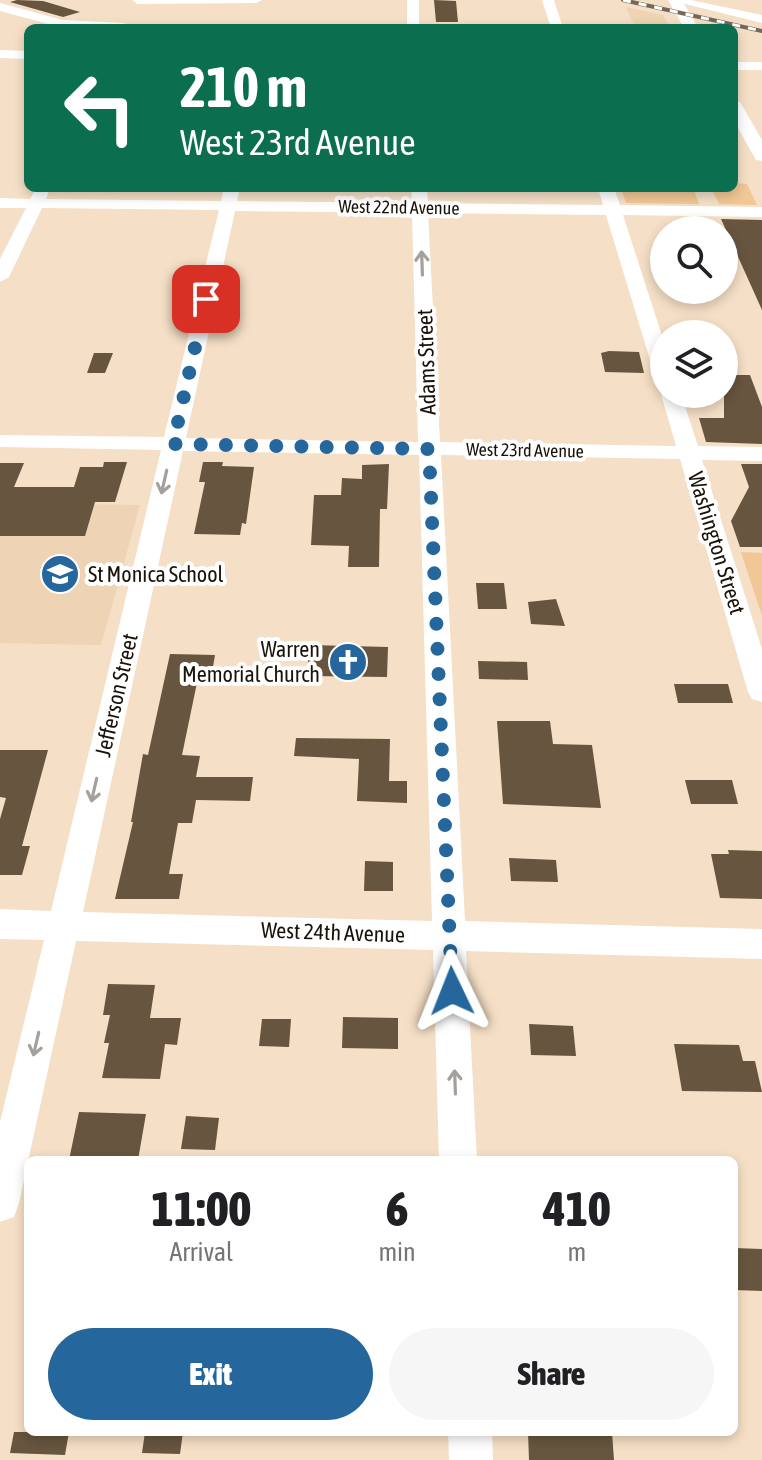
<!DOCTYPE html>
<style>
:root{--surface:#fff;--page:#f6f6f6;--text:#202124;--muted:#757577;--accent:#25669c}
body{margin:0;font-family:"Asap Condensed",sans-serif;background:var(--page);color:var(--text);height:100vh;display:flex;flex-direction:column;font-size:30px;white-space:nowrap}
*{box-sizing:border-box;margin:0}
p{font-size:26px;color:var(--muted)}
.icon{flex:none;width:44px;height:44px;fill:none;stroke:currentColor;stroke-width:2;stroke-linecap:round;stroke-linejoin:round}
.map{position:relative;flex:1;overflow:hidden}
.details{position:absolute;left:24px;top:1156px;width:714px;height:280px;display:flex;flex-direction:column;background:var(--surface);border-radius:12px;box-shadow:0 4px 12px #0003}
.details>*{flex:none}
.banner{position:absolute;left:24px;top:24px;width:714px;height:168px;border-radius:12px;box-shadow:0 4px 12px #0003;background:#0b6e4f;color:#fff;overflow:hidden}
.fabs{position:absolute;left:650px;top:216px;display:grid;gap:16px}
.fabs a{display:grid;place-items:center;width:88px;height:88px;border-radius:50%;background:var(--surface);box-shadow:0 4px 12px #0003;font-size:40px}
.pin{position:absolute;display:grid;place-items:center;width:68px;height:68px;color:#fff;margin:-34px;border-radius:16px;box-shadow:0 4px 12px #0006}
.me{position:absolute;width:88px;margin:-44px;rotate:358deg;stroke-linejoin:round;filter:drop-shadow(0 0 6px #0008)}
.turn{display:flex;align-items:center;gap:28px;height:168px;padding:0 24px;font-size:36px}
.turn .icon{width:104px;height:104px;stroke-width:2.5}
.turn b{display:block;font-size:56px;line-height:68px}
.eta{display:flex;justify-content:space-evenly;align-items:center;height:136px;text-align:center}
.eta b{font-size:48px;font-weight:800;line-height:56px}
.action{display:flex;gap:16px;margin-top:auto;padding:16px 24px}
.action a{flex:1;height:92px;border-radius:48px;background:var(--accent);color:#fff;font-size:32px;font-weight:800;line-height:92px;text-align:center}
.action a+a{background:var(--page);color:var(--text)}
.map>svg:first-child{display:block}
.built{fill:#eed3b4}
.green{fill:#f1c795}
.building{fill:#67553f}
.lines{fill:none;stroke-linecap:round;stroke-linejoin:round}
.minor{fill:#fff;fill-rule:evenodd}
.major{fill:#fff;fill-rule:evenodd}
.rail-casing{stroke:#756858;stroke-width:4}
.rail{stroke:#fff;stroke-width:3;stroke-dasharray:8;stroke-linecap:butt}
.oneway{stroke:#a3a09d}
.route{stroke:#25669c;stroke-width:14;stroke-dasharray:0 25.2}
.labels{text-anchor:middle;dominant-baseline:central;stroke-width:8;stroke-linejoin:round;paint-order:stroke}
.far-street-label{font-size:18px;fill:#191209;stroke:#fff}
.street-label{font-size:22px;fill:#191209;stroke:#fff}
.poi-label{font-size:22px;fill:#191209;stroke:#fff;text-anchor:start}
</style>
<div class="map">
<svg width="762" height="1460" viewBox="0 0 762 1460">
<rect width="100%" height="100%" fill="#f5dfc6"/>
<!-- built -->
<path class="built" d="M626,7L663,15L670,28H635Z
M0,503L140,505L101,645L0,643Z"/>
<!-- green -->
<path class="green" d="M734,183L747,184L757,205L719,204L711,188H734Z
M621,188H693L699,204L626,203Z
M741,552L762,553V616Z"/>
<!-- building -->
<path class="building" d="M17,0L43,1L80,12L63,17L10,2Z
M434,0L456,1L458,22H436Z
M721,219L762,220V310Z
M609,351L639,352L644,373L605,372L601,353Z
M94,353H113L105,373H87Z
M724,375H750L762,407V444L706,442L699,418H724Z
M104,462H127L115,502H95L85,536H0V463H24L14,487H74L80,467H103Z
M203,462H223L222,466L254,467L246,524L242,523L240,535L194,534L205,482H199Z
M389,464L387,509H380L379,567H348L349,546L311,545L314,495H341L342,478L362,479V465Z
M741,464H762V547H740L731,521L749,487Z
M476,583H504L507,609H478Z
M556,599L565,626L531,624L528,602Z
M309,645L388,647L387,677L307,676Z
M170,654L215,655L212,673H199L182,755L200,756L196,777H253L250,801L196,800L192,823H178L169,874H183L179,899H115L133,822H131L143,754L148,755Z
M478,661L527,662L528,680L479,679Z
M674,684H728L733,703H678Z
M497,721H550L553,744L592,745L601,808L503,804Z
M296,738L390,739L389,781H407V803L357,801L359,759L294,756Z
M0,750H48L22,846H30L22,875H0V819L6,798L0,797Z
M685,780H732L738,804H691Z
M728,850L762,851V899L720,898L711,854H729Z
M509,858L556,860L558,882L511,881Z
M365,861L393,862V891H364Z
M108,984L155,985L150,1018H181L177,1045L165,1044L160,1079L102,1078L109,1043H104L110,1015H103Z
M343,1017L398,1018V1049L342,1048Z
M262,1019H291L289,1047L259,1046Z
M529,1024L573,1026L576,1056L531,1055Z
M674,1044L739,1045L743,1061H755L762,1092L682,1091Z
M79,1112L146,1114L138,1160H69Z
M186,1116L219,1118L215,1150L181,1149Z
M734,1248L762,1249V1291L734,1290Z
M14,1432H69L65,1455L10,1453Z
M145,1432H183L180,1454L142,1453Z
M528,1432H612L614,1460H529Z"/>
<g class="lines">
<!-- minor -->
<path class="minor" d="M132,0H262L256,3L137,4Z
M407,0H419V28H407Z
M542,0H554L563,28H551Z
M669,0H691L762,15V23Z
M0,3L63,20L124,23L130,27L63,28L0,11Z
M0,50L28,51V59L0,58Z
M734,62H762V70H734Z
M36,188H50L46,199L221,201L224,188H240L237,201L412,203L411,188H427L428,203L603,205L598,188H614L620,205L762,207V217L623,215L664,342V379L654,373L606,215L428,213L440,442L676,446L661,394L664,390V394H681L698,446L762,447V461L702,460L762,649V702L752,699L748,692L680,459L441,455L465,921L762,929V959L466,951L477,1160H439L433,950L76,941L19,1203L14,1217L0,1222V1122L44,940L0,939V909L51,911L161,450L0,447V435L164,437L219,210L42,208L9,277L0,282V259L26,208H0V198L30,199ZM235,211L412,213L418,442L186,438ZM183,451L419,455L432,921L83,912Z
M448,1432H492L493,1460H449Z"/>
<!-- major -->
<path class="major" d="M668,0H682L698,28H684Z
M734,101L740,102L762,140V161L756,160L734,121Z"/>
<!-- rail casing -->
<g class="rail-casing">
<path id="rail" d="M623,0L762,31"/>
</g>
<!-- rail -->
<use href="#rail" class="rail"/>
</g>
<!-- one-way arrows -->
<defs><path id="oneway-shaft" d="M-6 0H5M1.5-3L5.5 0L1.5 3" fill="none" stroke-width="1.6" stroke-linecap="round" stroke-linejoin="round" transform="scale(2)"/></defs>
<g class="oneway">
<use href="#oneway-shaft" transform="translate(422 263) rotate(-92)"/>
<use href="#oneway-shaft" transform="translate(164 482) rotate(103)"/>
<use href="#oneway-shaft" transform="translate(94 790) rotate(103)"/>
<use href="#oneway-shaft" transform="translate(36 1044) rotate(103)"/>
<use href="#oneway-shaft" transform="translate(455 1082) rotate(-92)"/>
</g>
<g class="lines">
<!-- route -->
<path class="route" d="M206,299L173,444L429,449L452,991"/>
</g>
<!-- icons -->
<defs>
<g id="school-disc" transform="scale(2)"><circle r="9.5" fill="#25669c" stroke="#fff"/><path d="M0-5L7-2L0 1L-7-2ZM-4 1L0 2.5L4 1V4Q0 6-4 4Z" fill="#fff"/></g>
<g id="church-disc" transform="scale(2)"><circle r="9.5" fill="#25669c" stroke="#fff"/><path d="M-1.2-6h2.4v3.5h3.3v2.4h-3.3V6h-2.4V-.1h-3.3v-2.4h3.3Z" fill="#fff"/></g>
</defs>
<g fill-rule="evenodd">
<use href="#school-disc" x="60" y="574"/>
<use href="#church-disc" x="348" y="662"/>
</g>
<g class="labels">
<!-- far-street labels -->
<g class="far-street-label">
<text transform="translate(399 207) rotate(1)">West 22nd Avenue</text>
<text transform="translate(525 450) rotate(1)">West 23rd Avenue</text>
</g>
<!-- street labels -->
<g class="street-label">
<text transform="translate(426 362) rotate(-92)">Adams Street</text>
<text transform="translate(717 543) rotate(73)">Washington Street</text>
<text transform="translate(116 695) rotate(-77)">Jefferson Street</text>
<text transform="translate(333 932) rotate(2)">West 24th Avenue</text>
</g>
<!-- poi labels -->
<g class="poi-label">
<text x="88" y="574">St Monica School</text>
<text x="320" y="649" text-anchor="end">Warren<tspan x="320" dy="25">Memorial Church</tspan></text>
</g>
</g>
</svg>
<div class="fabs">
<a><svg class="icon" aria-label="search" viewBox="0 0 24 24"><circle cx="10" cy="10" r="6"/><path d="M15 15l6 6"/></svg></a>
<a><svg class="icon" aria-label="layers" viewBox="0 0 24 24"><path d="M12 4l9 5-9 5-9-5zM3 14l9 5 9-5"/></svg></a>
</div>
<div class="pin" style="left:206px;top:299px;background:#d93025"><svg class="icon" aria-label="arrive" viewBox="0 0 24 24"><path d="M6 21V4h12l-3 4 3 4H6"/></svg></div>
<svg class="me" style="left:452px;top:991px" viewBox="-20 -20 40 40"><path d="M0-17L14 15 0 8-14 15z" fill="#25669c" stroke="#fff" stroke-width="4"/></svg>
<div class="banner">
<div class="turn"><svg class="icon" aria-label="left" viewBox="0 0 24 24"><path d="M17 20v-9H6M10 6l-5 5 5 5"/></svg><div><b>210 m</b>West 23rd Avenue</div></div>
</div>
<section class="details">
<div class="eta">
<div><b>11:00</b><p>Arrival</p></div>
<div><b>6</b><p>min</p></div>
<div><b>410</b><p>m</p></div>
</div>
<div class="action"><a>Exit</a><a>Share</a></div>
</section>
</div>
